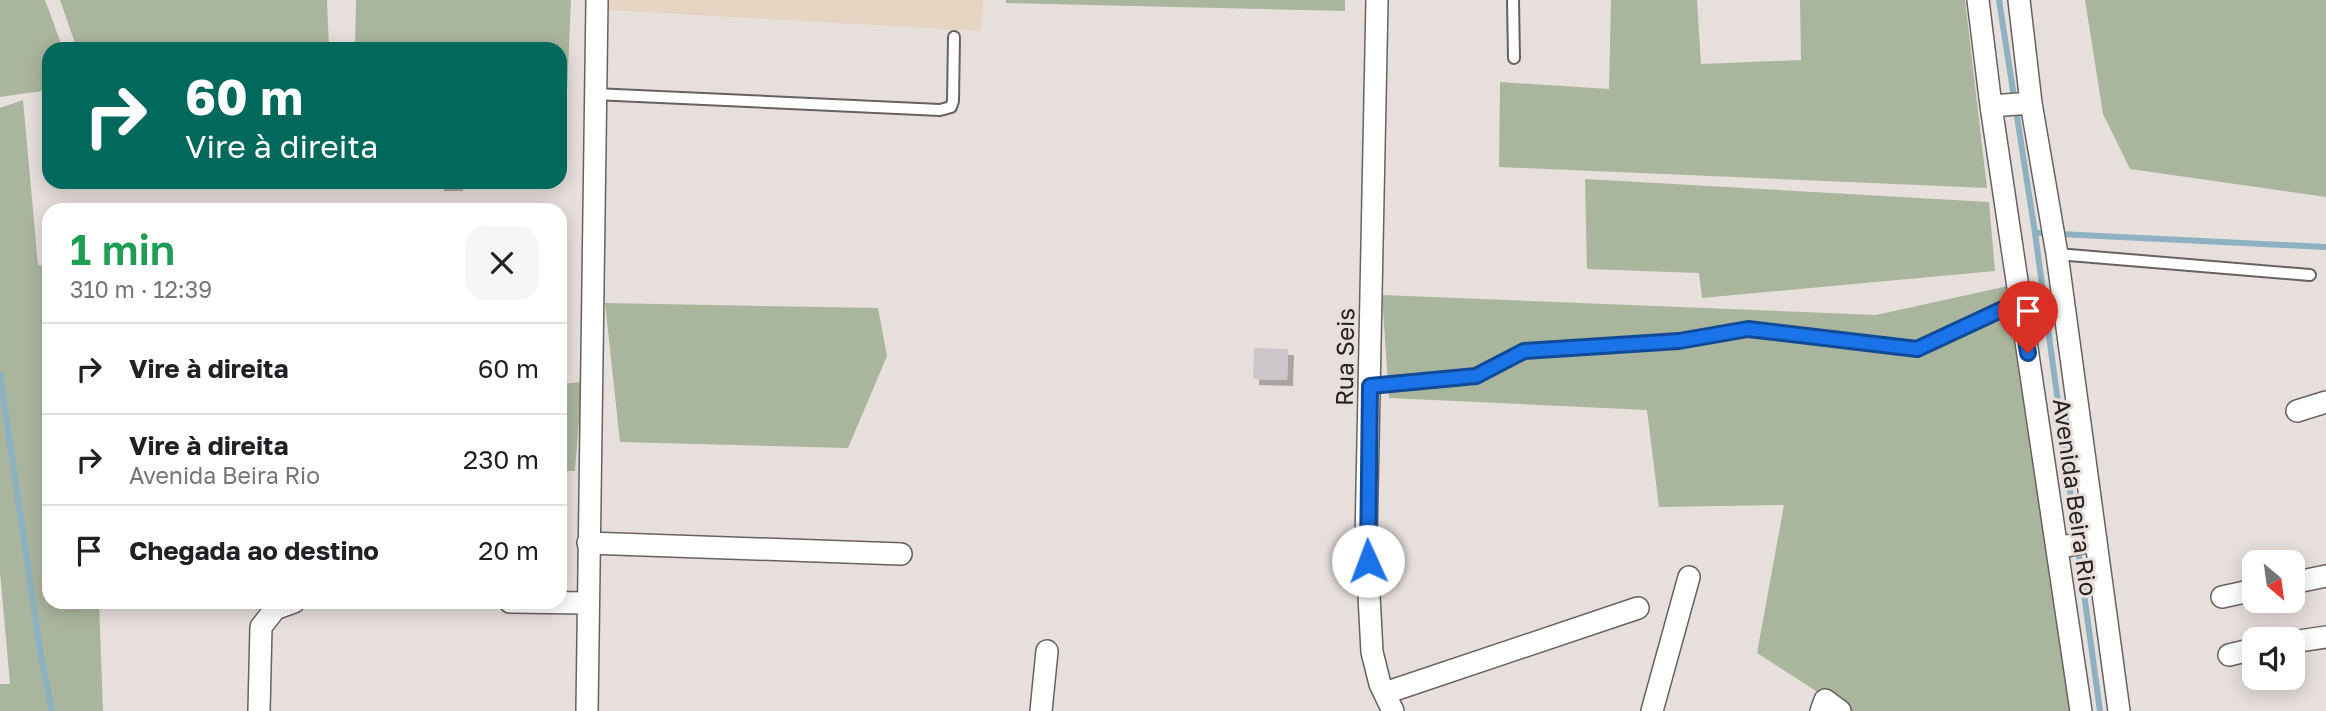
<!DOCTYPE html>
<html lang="pt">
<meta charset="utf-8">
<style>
:root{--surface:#fff;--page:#f6f6f6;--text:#202124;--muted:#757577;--line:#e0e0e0}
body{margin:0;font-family:"Golos Text",sans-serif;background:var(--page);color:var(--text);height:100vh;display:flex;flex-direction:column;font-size:26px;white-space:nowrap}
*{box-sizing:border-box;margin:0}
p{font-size:23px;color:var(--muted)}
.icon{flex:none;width:38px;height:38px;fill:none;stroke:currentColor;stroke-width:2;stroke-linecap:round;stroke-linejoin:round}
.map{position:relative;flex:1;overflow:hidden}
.details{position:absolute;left:42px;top:203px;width:525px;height:406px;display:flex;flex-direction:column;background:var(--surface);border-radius:21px;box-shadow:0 4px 18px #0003}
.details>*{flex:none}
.hud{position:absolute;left:42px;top:42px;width:525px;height:147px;border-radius:21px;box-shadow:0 4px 18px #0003;background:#00695c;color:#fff;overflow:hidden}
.needle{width:46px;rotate:151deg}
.buttons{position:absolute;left:2242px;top:550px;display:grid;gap:14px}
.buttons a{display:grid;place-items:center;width:63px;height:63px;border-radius:14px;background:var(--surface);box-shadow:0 4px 18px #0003;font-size:35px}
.pin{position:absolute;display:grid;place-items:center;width:60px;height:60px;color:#fff;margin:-72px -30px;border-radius:50% 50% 50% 0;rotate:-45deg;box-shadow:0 0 7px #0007}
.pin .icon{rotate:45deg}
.me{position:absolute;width:77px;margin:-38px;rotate:358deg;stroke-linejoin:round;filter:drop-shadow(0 0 5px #0008)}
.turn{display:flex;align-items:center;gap:24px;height:147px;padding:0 28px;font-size:32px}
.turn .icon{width:91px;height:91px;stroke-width:2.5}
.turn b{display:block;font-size:49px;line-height:60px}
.round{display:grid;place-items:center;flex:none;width:74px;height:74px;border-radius:21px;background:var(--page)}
.headline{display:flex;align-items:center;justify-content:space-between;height:119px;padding:0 28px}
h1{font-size:42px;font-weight:600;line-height:52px;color:#1e9e55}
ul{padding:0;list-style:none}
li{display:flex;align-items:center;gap:21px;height:91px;padding:0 28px;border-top:2px solid var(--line)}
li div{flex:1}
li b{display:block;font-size:26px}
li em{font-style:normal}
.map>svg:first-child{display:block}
.education{fill:#e5d4c2}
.green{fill:#aab59e}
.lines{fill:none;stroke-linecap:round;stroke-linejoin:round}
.stream{stroke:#8eb1c1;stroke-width:6}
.building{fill:#cdc7cc;filter:url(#shadow)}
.lane-casing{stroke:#68625f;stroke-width:14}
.street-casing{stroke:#68625f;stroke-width:24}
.lane{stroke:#fff;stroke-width:10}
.street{stroke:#fff;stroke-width:21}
.route-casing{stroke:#114b97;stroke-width:18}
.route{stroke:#1a73e8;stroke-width:12}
.labels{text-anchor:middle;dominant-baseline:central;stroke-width:6;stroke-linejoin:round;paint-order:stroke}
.street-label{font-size:24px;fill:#252221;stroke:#e7dfdb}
</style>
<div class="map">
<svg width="2326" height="711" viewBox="0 0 2326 711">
<defs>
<filter id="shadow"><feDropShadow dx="6" dy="6" stdDeviation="0" flood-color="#0004"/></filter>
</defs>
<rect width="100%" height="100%" fill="#e7dfdb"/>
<!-- education -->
<path class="education" d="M606,0H983L981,31L606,10Z"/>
<!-- green -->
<path class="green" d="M0,0H45L63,49H49V90L0,97Z
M60,0H327L329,49H77Z
M356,0H571L566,114H560V49H355Z
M1006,0H1345V11L1006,3Z
M1611,0H1697L1701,64L1801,60L1800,0H1965L1987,188L1499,167L1500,82L1609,89Z
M2085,0H2326V197L2130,169L2103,114Z
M23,100L38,265L49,266L47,438L49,439V602H99L103,711H0V684H10L0,572V108Z
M1585,179L1989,202L1995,271L1702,298L1699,273L1587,269Z
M2008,286L2071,711H1847L1757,653L1784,505L1659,507L1647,410L1389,398L1382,295L1876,315Z
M605,303L878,308L887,356L848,448L620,442Z
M582,382L575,471H560V384Z"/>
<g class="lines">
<!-- stream -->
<path class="stream" d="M1999,0L2035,233H2048
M2035,233L2100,711
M2059,234L2326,247
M0,374L40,651L52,711"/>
</g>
<!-- building -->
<path class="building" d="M438,182H457V185H438Z
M1254,348L1288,349L1287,380L1253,379Z"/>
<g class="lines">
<!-- lane casing -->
<g class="lane-casing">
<path id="lane" d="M1513,0L1514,58
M594,94L940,110L951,107L953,101L954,37
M2057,254L2310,275
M1369,386L1476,376L1524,351L1679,341L1748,329L1917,349L2020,301"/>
</g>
<!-- street casing -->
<g class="street-casing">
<path id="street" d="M1377,0L1366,539L1372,652L1380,684L1393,711
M1978,0L1991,106L2081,711
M2019,0L2031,103L2057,254L2119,711
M1991,106L2031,103
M2297,411L2326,402
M588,543L901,554
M2057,548L2096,540
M2292,583L2326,576
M2222,597L2254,590
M510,602L588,603
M2292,642L2326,637
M2229,655L2254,649
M1385,693L1638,608
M259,711L261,627L275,609L294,602
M587,711L597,0
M1041,711L1047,651
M1652,711L1689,577
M1821,711L1825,700L1840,711"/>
</g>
<!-- lane -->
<use href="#lane" class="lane"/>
<!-- street -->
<use href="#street" class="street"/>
</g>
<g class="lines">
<!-- route casing -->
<g class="route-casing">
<path id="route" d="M1368,561L1370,386L1476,376L1524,351L1679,341L1748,329L1917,349L2020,301L2028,353"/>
</g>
<!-- route -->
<use href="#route" class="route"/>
</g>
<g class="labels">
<!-- street labels -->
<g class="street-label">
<text transform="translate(1344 357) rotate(-89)">Rua Seis</text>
<text transform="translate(2076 497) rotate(82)">Avenida Beira Rio</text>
</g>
</g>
</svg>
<div class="buttons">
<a><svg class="needle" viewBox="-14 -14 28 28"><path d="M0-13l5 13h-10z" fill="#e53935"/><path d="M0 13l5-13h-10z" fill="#757577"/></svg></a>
<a><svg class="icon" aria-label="sound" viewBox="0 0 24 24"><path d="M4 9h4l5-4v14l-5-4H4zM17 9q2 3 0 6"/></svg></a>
</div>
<div class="pin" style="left:2028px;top:353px;background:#d93025"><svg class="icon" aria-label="arrive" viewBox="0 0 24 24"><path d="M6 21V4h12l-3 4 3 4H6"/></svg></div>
<svg class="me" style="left:1368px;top:561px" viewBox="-20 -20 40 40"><circle r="19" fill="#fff"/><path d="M0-13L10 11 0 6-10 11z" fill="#1a73e8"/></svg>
<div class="hud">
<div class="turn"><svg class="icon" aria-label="right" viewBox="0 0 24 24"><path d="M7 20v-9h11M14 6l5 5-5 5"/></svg><div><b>60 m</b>Vire à direita</div></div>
</div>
<section class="details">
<div class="headline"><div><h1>1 min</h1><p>310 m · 12:39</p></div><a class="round"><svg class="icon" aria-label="close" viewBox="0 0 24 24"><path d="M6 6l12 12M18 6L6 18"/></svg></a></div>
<ul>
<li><svg class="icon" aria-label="right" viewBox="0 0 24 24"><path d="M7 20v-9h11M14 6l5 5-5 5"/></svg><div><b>Vire à direita</b></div><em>60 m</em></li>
<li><svg class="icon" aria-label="right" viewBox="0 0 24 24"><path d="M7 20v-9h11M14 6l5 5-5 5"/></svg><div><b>Vire à direita</b><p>Avenida Beira Rio</p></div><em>230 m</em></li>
<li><svg class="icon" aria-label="arrive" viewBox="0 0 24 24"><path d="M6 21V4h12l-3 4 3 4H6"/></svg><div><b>Chegada ao destino</b></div><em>20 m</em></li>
</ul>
</section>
</div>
